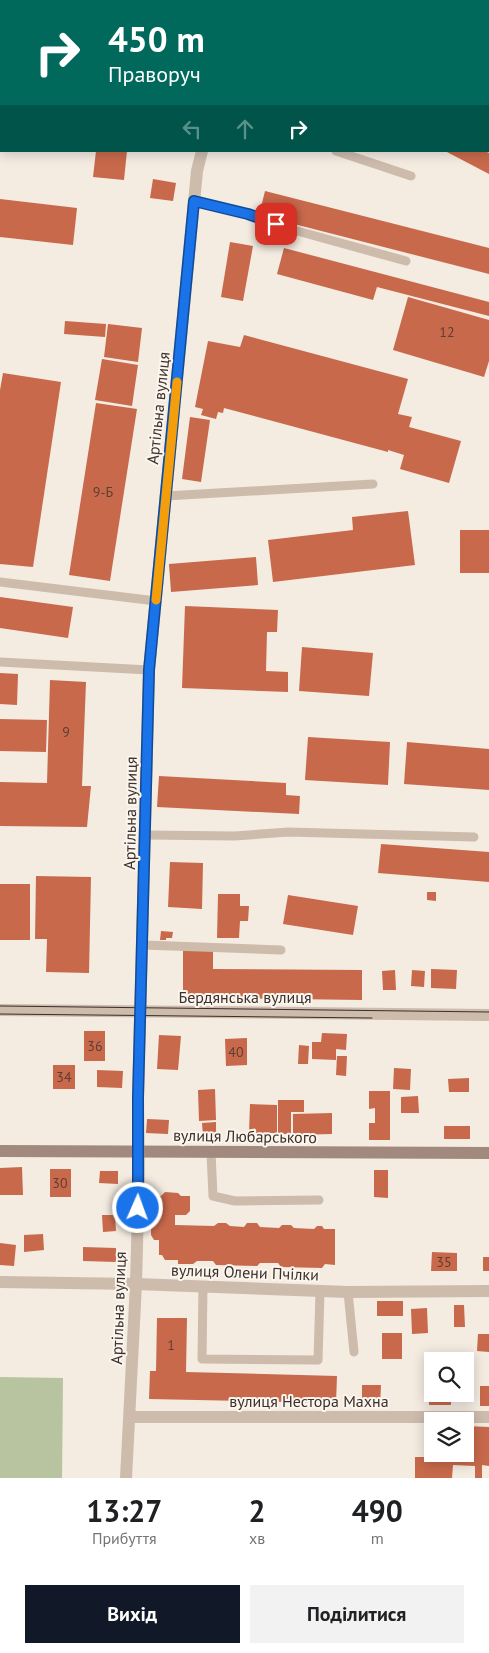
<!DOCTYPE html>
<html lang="uk">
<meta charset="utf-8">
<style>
:root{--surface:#fff;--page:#f2f2f2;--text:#202124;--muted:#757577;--accent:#111827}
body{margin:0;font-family:"PT Sans",sans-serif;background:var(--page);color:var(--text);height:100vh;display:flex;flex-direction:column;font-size:19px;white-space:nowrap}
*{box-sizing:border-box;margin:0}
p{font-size:16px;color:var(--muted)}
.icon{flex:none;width:28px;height:28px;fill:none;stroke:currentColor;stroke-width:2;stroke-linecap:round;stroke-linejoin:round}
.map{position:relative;height:1478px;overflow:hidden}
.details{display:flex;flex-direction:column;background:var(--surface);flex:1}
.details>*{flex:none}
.top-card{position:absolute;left:0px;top:0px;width:490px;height:152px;box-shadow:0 2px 12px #0003;background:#00695c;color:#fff;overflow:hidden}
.tools{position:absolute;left:424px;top:1352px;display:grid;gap:10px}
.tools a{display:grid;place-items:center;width:50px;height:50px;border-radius:0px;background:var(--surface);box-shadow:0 2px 12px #0003;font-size:25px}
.pin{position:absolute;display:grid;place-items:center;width:42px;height:42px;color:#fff;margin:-21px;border-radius:10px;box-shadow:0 2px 8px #0006}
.me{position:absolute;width:55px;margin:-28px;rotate:2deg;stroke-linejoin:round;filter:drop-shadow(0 0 4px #0008)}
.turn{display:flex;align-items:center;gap:18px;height:105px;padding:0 25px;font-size:22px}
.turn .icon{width:65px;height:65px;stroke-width:2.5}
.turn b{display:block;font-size:35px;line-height:42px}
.lanes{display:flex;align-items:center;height:48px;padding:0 25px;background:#0003;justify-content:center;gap:25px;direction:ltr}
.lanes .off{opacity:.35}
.eta{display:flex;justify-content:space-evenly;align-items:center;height:85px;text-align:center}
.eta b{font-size:30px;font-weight:600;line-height:35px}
.button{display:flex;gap:10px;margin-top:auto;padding:10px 25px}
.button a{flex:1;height:58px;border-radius:0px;background:var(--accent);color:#fff;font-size:20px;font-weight:600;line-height:58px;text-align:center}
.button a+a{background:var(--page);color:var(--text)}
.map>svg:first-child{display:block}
.pitch{fill:#b8c4a0}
.building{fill:#c8694b}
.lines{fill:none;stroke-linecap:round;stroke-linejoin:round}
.service{stroke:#cdbbac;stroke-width:9}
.minor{stroke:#cdbbac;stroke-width:12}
.secondary{stroke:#a18a7d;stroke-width:12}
.tram{stroke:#3b302b;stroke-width:1}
.route-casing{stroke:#114b97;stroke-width:12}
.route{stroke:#1a73e8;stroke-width:9}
.slow{stroke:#f59e0b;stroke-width:9}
.labels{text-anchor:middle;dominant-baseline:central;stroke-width:4;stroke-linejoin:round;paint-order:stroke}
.number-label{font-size:14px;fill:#5e3e33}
.street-label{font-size:16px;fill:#3b302b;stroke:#fbf5ee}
</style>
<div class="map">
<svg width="489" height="1478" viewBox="0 0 489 1478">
<rect width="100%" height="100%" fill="#f4ebe1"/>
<!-- pitch -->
<path class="pitch" d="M0,1377L63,1378L62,1478H0Z"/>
<!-- building -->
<path class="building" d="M96,151H127L124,180L93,177Z
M445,151H485L489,153V174Z
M153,179L176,183L173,201L150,198Z
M265,191L489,248V274L259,215Z
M0,199L77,208L73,245L0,237Z
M230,242L253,246L243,301L221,297Z
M284,248L489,302V316L377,287L373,300L277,274Z
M408,297L489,320V361L484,377L393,350Z
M65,321L106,324L105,337L64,334Z
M108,324L142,328L138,362L104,357Z
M244,335L408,379L398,414L412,417L409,427L461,441L449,483L400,469L404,455L388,450V452L224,408L223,413L218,412L216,419L201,415L203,409L195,407L208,341L240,347Z
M102,359L138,365L132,406L95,400Z
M3,373L61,382L33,567L0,564V390Z
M96,403L137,409L110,581L69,575Z
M190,417L210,420L201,482L182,479Z
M408,511L415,565L273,582L268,540L353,530L352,517Z
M460,530H489V573H460Z
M256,557L258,585L171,592L169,564Z
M0,597L73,607L68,638L0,628Z
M185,606L278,610L277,632H267L266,671L288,672V692L182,688Z
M302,647L373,653L369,696L299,691Z
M0,673L18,674L17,705L0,704Z
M50,680L86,682L82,786H91L87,827L0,826V782L47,783Z
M0,719L47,720L46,752L0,751Z
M308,737L390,742L388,785L305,780Z
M407,742L489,749V790L404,784Z
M159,776L286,783V795L300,796L299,814L157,807Z
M381,844L489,852V882L378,873Z
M170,862L203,863L202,909L168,907Z
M36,876L91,877L89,973L46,972L47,939H35Z
M0,884H30V940H0Z
M427,892H436V901L427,900Z
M218,894H240V906H249L248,921H240L239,938H217Z
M288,895L358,906L353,935L283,924Z
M161,931L173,932L172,938H166V940H160Z
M183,950H213V969L362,970V1000L212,998V995L183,994Z
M431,969L457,970L456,989L431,988Z
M395,970L396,990H383L382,971Z
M412,970L425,971L424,987L411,986Z
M84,1031H105V1061H84Z
M322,1033L347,1034L346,1050L336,1049V1060L312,1059V1042H321Z
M159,1035L181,1036L178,1070L157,1069Z
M247,1038V1065L226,1066L225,1039Z
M299,1045L309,1046L308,1064H298Z
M337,1056H347L346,1076L336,1075Z
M53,1065H75V1089H53Z
M394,1068L411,1069L410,1090L393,1089Z
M97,1070L123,1071L122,1088L97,1087Z
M469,1078V1092H449L448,1079Z
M215,1089L216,1120L199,1121L198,1090Z
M369,1091H390V1140H369V1123H375V1108L369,1109Z
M418,1096L419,1113H401V1097Z
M278,1100H304V1112H291V1134H278Z
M250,1104L277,1105V1133H249Z
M332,1113V1134L293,1135V1114Z
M147,1119L169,1120L168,1134L146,1133Z
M216,1122V1136H203L202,1123Z
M444,1126H470V1139H444Z
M22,1167L23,1195H0V1168Z
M50,1169H71V1197H50Z
M374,1170H388V1198L374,1197Z
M100,1171H118V1184L99,1183Z
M165,1192L178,1193L181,1196H190V1211L186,1215H175V1225L214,1226L218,1223H226L230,1226L244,1227L247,1223H257L260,1227L279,1228L282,1225H291L294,1228L314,1229L317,1226H322L324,1229H335V1265L325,1264L322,1268L281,1267L278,1263H260L257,1266L216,1265L213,1261H197L193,1264H178V1260H165L162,1255H159V1240H154L151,1235V1208L154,1203L155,1195L161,1196Z
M102,1215H115L116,1231L103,1232Z
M43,1234L44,1250L24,1252V1235Z
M0,1243L16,1245L14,1266L0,1265Z
M83,1247L116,1248V1262L83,1261Z
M432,1252L457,1253V1271H431Z
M483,1257H489V1271H483Z
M377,1301H403V1316H377Z
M454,1305H464L465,1327H454Z
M427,1308L428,1333L412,1334L411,1309Z
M157,1318H187L186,1372L337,1376L336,1403L149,1399L150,1371H156Z
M382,1333H402V1359H382Z
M478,1334H489V1352L477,1351Z
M362,1385H381L380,1405H362Z
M480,1386H489V1406H480Z
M429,1391H432V1394H451V1405H429Z
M465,1426L489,1427V1466L482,1465V1478H475V1466L453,1465L452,1478H415V1457H457V1454H465Z"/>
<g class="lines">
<!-- service -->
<path class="service" d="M336,151L411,176
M194,201L248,214L290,229L406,261
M166,496L373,484
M0,582L156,601
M0,662L149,670
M146,835L235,836L288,832L474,837
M143,945L281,950
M211,1153L213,1196L235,1201L319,1200
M203,1286L202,1359L318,1360L320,1292
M348,1292L354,1352"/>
<!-- minor -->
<path class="minor" d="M241,0L242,1
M468,0L470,1
M258,1V0
M0,1010L489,1015
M0,1282L136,1284L348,1292L489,1291
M130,1417H489
M126,1478L136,1284L139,1170L138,1098L149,670L197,171L202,151"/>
<!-- secondary -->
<path class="secondary" d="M0,1151L489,1153"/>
<!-- tram -->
<path class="tram" d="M0,1006L489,1012
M0,1014L372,1018"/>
</g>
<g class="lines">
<!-- route casing -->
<g class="route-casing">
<path id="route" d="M138,1208V1098L149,670L194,201L248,214L276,224"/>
</g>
<!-- route -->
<use href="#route" class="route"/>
<!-- slow -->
<path class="slow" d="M156,600L177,382"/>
</g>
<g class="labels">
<!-- number labels -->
<g class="number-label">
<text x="447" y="332">12</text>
<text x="103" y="492">9-Б</text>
<text x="66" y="732">9</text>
<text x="95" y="1046">36</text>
<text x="236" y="1052">40</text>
<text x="64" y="1077">34</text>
<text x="60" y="1183">30</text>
<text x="444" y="1262">35</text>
<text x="171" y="1345">1</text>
</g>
<!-- street labels -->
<g class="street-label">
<text transform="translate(158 408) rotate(-84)">Артільна вулиця</text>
<text transform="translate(130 813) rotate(-89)">Артільна вулиця</text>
<text x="245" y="997">Бердянська вулиця</text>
<text transform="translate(245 1136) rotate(1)">вулиця Любарського</text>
<text transform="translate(245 1272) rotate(2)">вулиця Олени Пчілки</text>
<text transform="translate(118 1308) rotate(-88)">Артільна вулиця</text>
<text x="309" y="1401">вулиця Нестора Махна</text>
</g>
</g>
</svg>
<div class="tools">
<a><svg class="icon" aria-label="search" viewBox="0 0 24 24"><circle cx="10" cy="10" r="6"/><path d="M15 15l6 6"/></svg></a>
<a><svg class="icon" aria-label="layers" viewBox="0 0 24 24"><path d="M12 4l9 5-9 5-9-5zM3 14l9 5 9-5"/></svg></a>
</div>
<div class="pin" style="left:276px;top:224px;background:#d93025"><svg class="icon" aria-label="arrive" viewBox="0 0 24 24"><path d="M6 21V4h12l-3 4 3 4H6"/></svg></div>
<svg class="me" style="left:138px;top:1208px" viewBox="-20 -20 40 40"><circle r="17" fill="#1a73e8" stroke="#fff" stroke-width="3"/><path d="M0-11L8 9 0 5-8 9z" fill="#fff"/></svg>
<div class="top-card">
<div class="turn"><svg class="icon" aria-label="right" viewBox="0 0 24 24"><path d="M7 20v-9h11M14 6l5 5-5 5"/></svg><div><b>450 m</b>Праворуч</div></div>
<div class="lanes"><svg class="icon off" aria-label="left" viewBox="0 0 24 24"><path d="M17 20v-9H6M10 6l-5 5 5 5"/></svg><svg class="icon off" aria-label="ahead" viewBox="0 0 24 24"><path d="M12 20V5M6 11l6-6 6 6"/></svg><svg class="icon" aria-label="right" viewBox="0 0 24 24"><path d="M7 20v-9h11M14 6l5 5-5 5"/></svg></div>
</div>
</div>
<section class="details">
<div class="eta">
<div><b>13:27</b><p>Прибуття</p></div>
<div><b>2</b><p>хв</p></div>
<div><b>490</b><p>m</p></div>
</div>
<div class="button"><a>Вихід</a><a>Поділитися</a></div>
</section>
